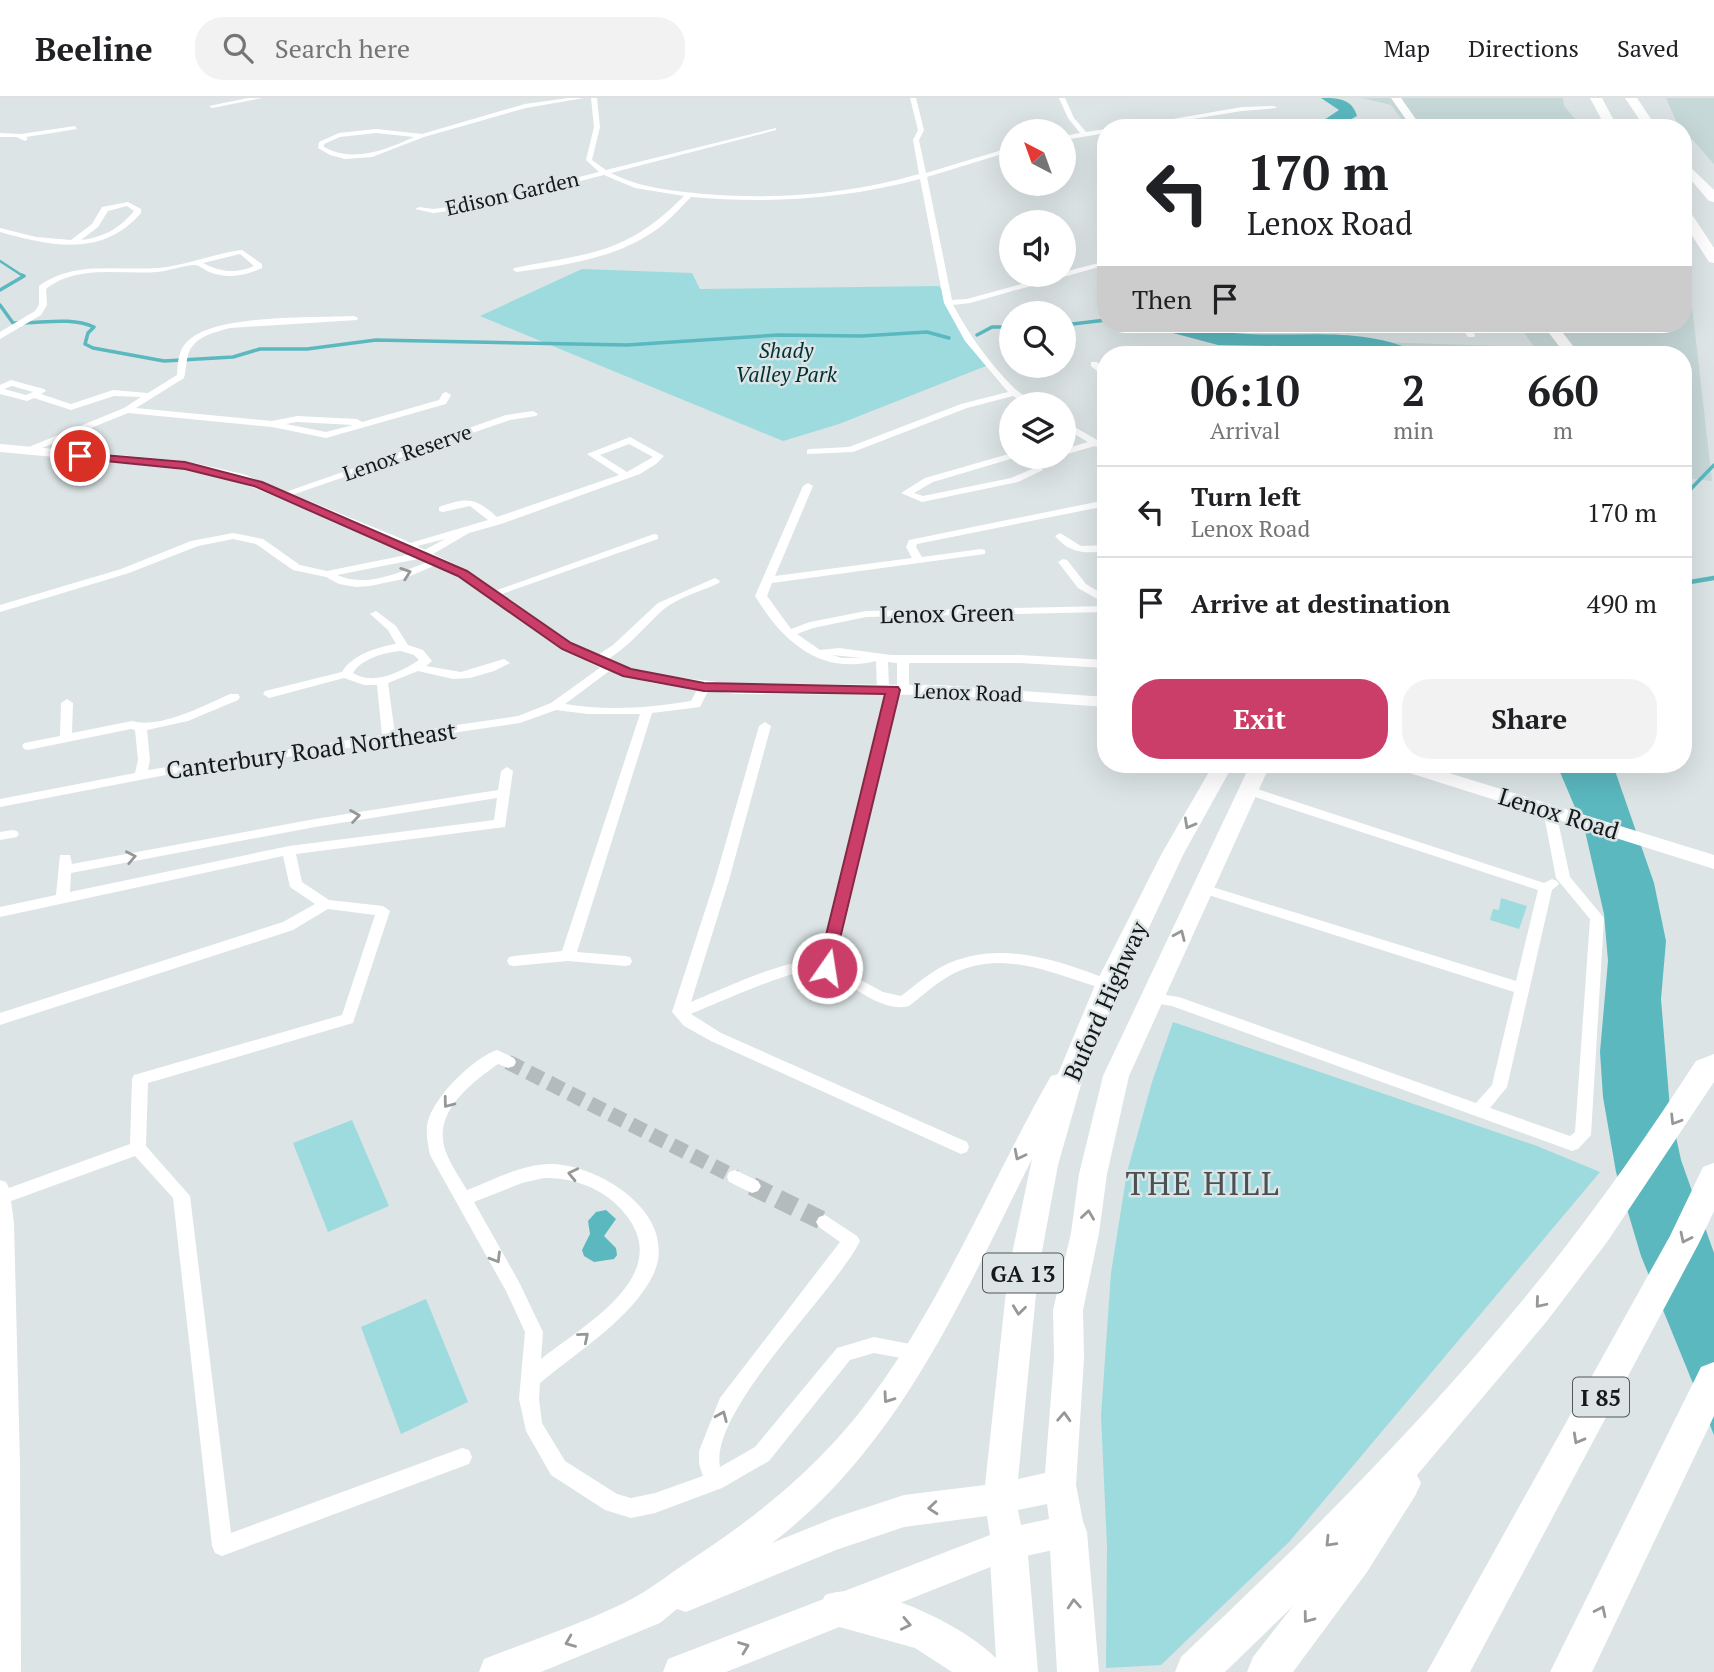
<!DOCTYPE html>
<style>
:root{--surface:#fff;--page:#f2f2f2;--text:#202124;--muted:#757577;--line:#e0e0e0;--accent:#cc3e6a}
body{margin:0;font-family:"PT Serif",serif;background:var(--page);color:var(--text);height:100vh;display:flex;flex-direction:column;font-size:26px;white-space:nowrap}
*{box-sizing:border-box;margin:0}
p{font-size:23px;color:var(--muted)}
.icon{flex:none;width:38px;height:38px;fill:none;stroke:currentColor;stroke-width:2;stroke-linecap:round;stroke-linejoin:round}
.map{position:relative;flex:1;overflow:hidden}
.drawer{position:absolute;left:1097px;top:248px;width:595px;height:427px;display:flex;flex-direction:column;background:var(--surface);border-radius:28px;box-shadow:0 7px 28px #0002}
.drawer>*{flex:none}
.hud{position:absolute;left:1097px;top:21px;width:595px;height:214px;border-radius:28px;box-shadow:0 7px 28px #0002;background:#fff;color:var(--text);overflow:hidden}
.needle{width:46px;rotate:319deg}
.tools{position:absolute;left:999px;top:21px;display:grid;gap:14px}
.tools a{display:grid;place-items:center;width:77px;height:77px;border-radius:50%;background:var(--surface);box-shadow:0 7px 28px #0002;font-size:35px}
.pin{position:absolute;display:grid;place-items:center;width:60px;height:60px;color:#fff;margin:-30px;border:4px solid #fff;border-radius:50%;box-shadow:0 2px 7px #0007}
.me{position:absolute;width:77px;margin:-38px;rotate:13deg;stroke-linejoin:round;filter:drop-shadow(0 0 5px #0008)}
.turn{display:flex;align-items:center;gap:24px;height:147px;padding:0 35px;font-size:32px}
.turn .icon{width:91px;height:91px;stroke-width:2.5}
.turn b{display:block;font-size:49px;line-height:60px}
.then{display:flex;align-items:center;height:66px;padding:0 35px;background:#0003;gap:14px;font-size:26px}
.eta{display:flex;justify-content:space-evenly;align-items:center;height:119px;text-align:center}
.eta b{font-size:42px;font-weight:800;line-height:49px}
.primary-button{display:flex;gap:14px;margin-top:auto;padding:14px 35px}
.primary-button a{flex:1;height:80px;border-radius:28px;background:var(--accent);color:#fff;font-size:28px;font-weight:800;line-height:80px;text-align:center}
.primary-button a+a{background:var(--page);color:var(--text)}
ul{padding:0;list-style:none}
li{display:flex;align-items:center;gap:21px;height:91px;padding:0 35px;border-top:2px solid var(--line)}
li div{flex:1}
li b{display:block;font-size:26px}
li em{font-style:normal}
header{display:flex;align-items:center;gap:42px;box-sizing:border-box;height:98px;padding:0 35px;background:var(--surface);border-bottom:2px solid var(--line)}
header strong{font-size:33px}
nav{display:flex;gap:38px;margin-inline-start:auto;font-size:24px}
.search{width:490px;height:63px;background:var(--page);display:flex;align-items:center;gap:18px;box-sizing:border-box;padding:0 24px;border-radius:28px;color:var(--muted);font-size:26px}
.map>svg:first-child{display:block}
.built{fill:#c7d8d9}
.green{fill:#9ddbdf}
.water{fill:#5bb8bf}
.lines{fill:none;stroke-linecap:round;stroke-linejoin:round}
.stream-far2{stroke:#5bb8bf;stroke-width:2.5}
.stream-far1{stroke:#5bb8bf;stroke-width:3.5}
.stream{stroke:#5bb8bf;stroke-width:4.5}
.minor-tunnel-far1{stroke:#b4bbbc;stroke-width:15;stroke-dasharray:15 8;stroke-linecap:butt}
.minor-tunnel{stroke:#b4bbbc;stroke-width:19;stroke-dasharray:19 10;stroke-linecap:butt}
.minor{fill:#fff;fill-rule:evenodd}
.tertiary{fill:#fff;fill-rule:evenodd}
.secondary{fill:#fff;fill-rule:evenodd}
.primary{fill:#fff;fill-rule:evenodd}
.motorway{fill:#fff;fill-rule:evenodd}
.oneway{stroke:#969898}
.route{fill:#cc3e6a;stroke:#852845;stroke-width:2}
.labels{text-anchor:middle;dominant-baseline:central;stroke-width:5;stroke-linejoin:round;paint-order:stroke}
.far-street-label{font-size:21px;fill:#161919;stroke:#dce4e5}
.far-park-label{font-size:21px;font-style:italic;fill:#013033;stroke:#dce4e5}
.shield{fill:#dce4e5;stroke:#515656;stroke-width:2}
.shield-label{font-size:23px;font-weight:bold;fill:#161919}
.street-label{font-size:24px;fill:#161919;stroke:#dce4e5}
.near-neighbourhood-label{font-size:32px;letter-spacing:2px;fill:#4a5152;stroke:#dce4e5}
</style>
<header>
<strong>Beeline</strong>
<div class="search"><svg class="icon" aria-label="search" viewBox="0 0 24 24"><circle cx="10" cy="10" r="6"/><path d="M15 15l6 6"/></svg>Search here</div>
<nav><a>Map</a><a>Directions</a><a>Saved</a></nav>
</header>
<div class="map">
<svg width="1714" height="1574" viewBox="0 0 1714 1574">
<rect width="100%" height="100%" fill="#dce4e5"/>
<!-- built -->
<path class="built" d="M1362,0H1563L1564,8L1583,30H1408L1391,7Z
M1666,0H1714V66L1676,23Z
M1684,169L1689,182L1712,383L1684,380V257H1383L1376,244L1534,249L1518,226H1684Z"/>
<!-- green -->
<path class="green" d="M582,171L692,175L700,191L939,188L991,266L839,326L783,343L480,218Z
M1501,800L1527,808L1519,831L1490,822L1493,811L1499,812Z
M1173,924L1537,1048L1600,1074L1289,1444L1161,1567L1106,1570L1107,1448L1101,1318L1111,1175L1127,1074L1152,984Z
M352,1022L389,1108L328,1134L293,1045Z
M426,1201L468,1304L401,1336L361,1229Z"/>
<!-- water -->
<path class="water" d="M1321,0C1337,0 1352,0 1357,18L1335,30H1312L1339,12Z
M1139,226C1175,226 1210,234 1247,236C1306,239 1368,228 1423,257H1379L1338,249L1218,247Z
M1557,667H1613L1654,785L1666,843L1661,901L1670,1011L1681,1062L1714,1155V1337L1641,1158L1616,1074L1603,999L1600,954L1608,863L1604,816L1585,733Z
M606,1112L616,1121L604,1138L616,1150L617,1157L614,1161L594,1164L584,1158L582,1152L590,1136L588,1123L596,1114Z"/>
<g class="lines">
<!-- stream-far2 -->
<path class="stream-far2" d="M0,163L23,178"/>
<!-- stream-far1 -->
<path class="stream-far1" d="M0,192L24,178L22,177
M0,207L13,225C41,226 69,218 94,229L88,235L85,246L93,250L164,263L233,259L260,251H307L376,242L627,247L778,237L861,238L927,234L949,240
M1064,227L1106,222
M977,237L992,229H1012
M1684,398L1714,367"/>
<!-- stream -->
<path class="stream" d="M1684,485L1714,480"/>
<!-- minor-tunnel-far1 -->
<path class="minor-tunnel-far1" d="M508,964L735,1079"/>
<!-- minor-tunnel -->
<path class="minor-tunnel" d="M752,1088L825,1124"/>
<!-- minor -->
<path class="minor" d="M248,0H262L212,10L209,8Z
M568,0H584L526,10L424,39L372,59L345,61L330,57L318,50L319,44L339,35L376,31L422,36L525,6ZM376,35L414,39C386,52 353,65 324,49V46L340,39Z
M591,0H597L600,29L592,62L606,72L776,30V32L611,75C640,90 673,93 705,96C778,102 849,96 919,76L913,42L918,32L910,0H916L924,32L919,42L926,75L1012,49V53L927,79L952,202L967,201L1054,177H1064V174L1106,163V167L970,205L953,207C970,237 989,265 1013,289C1020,296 1029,300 1035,306H1025L1013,298L967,310L853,354L807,356V352L810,351L849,349L961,306L1008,294L965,243L944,205L920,81C844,101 770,106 691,99C680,110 669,123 656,132C615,161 564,167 517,174L513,172L514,170C589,155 626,157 684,98L635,90L604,77L473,110L433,115L415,111L419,109L433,111L473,106L599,74L586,62L594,29Z
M1059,0H1065L1074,20L1086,34L1106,31V35L1064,42V38L1080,35L1068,20Z
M1242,9L1274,8L1277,10L1242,13L1137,30H1121Z
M75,28L77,31L26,39L28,41L25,43L16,39H0V35L21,36Z
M128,104L141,111V115C102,160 51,148 0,134V130L36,139L71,142L92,126L102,109ZM127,108L134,113C119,131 104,139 81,142L98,129L108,113Z
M242,152L262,166V170C245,178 228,181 209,174C205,172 199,167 195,167C185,167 168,173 157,174C120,177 78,166 46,191L47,207L41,217L0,241V234L35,213L39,207V188C77,160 124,175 167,169C193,165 216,155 242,152ZM240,156L254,168C236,176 220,174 203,165Z
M354,218L358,220L357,222L230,230C215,234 193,239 188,257C186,264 186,273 184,280L136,310L272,323L297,318L357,321L362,324L439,302L443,295L446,294L451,297L446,306L326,340L272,329L128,315L27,356L22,353L24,351L124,310L141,299L114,298L71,312L34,300L27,303L0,296V287L11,282L44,291L46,293L41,296L71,306L113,292L148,295L177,277C178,264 178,251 189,242C217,216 314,220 354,218ZM12,288L33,294L26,297L4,291ZM297,324L353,327L326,334L286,326Z
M1459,226H1467L1475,237L1474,239H1468Z
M1091,264H1097L1106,272V280L1091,268Z
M533,313L538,316L536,318L510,322L286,399L277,397L506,317Z
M1064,323L1106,347V354L1095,348L1064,357V351L1088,344L1064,330Z
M630,339L664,358L656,366L640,376L501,426L469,435L428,459L337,477C371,492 405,470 438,461L443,464L403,481L370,488L356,489L339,486L326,479L293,472L256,446L233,441L198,448L129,475L0,514V507L121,471L191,443L233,435L263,441L300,467L327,473L421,454L445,441L405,451L400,448L488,422L470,408L443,414L439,413V409C467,399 475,399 497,419L619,377L587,356ZM629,346L653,359L627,374L600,357Z
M1012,355V359C1026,359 1034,360 1043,372L1018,384L922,404L901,395L925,380ZM1014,360L1028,366L1032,371L1011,380L923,398L914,395L933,384Z
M808,385L813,388L775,478L912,460L906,449L909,442L1106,402V408L917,446L916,449L922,459L981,451L985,452V456L772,485L767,498L791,531L810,524L866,513L1106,508V514L866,519L813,530L797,536L820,552L839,550L891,557H1020L1106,562V570L1020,565H909V592L903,596L899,594L835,868L883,894L901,898C914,888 927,877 941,869C997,840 1057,862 1112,883L1115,887L1112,891L1107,892C1055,877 1001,848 949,878C935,886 922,898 909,908C878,917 842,875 814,872C795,870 713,907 691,916L721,935L967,1044L969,1049L967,1054L961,1056L711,943L684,928L672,914L715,782L759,628L765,624L771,628L729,782L691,904C719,893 795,856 821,863L886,595H879L877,592L876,563C820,577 783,544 755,498L803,388ZM832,557L861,560H842ZM888,564L897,565V589H889Z
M1060,435L1081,448L1106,447V453C1085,456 1069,455 1055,438Z
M654,436L658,437V441L499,497L495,498L489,495Z
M1063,461L1067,462L1086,486L1106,498V506L1078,490L1058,464Z
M715,480L720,483L719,485C702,493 679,499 664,511C647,525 613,569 591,565L589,563L613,547L658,505Z
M376,513L396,528L408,547L423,552L432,563L426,568L461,574L504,561L510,565L494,573L470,580L453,581L418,573L388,585L395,636L518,618L551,605L608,564L612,565V571L565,606C606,613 650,610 691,603L700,586H708L710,589L700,609L652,615L577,854L625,858L630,859L632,863L630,867L625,868L568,863L514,868L509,867L507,863L509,859L514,858L562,853L640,616H588L556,612L520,625L171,676L0,709V701L135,675L138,662L135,632L131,631L28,652L24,651L22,648L24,645L60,638L61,605L67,601L73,605L72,635L132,623C160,631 203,608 230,596H238L240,599L238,602L188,623L147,632L150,662L148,672L382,637L377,587H364L344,580L269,600L263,596L265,593L342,574C352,557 377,549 396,546L388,532L370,516ZM401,553L414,557L419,562C401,574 373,588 353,575C361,561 385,554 401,553Z
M507,669L513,673L505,729L296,756L302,784L329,802L383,808L390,813L353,925L148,985L146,1048L190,1098L231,1435L462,1350L469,1352L472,1359L469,1366L222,1458L215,1455L212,1448L173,1100L135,1058L11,1103L14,1125L20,1366L21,1574H0V1082L6,1084L9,1090L130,1046L132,981L134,977L342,917L375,817L328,811L293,832L0,927V915L283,824L315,806L290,789L283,758L0,819V809L56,797L60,757H70L72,766L315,721L498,692L501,673ZM497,700L494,722L289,748L70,794L71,775L315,729Z
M1248,688L1544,785L1552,781L1557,783L1559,786L1552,792L1507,989L1490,1010L1570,1038L1575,1034L1590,821L1556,780L1543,712L1550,708L1555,709L1570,779L1604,820L1591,1037L1578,1051L1572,1053L1172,908L1148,904L1145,900L1148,896L1153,895L1179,899L1476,1005L1492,987L1514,894L1196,793L1194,790L1196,787H1206L1516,883L1538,792L1243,695L1241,692Z
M12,732L17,733L19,736L17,739L0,742V734Z
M497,952L514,960L516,964L514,968L508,970L498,966C469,987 428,1017 448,1059C453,1070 460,1081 467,1092C493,1082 524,1065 553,1066C602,1068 679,1117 654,1175C634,1219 577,1254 540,1285L539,1301L542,1325L565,1363L617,1396L631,1400L655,1395L703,1378L699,1366V1353L720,1300L840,1144L819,1129L816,1124L819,1119L825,1117L857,1138L860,1143C833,1197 709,1312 720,1369L755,1349L837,1250L874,1239L925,1249L927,1255L925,1261L918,1263L874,1255L850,1262L769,1363L722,1390L655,1415L631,1420L605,1412L551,1377L526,1333L519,1301L525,1234L506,1193L430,1057C428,1046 425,1034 428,1023C434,999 473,960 497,952ZM544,1080C572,1079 602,1090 621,1111C680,1175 585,1226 541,1261L543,1234L519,1184L474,1104L522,1085Z
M735,1072L758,1083L761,1088L758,1093L752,1095L729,1084L727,1079L729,1074Z"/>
<!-- tertiary -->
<path class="tertiary" d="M0,346L185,363L243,376L400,440L467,472L572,545L613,565L653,577L737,586L940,587L1106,599V609L940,597L737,596L652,585L603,571L562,551L457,478L390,446L235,382L185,371L0,354Z"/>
<!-- secondary -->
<path class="secondary" d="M1394,667H1423L1714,757V771L1397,671Z"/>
<!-- primary -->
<path class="primary" d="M1391,0H1401L1422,30H1412Z
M1542,226H1556L1580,257H1566Z
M1213,667H1233L1184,755L1090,955L1058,1067L1038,1175L1018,1381L1045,1375L1054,1260L1053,1212L1071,1135L1079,1076L1103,978L1250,667H1270L1129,978L1107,1076L1099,1135L1083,1212L1084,1260L1076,1387L1085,1434L1080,1446L1008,1462L726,1574H663L668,1561L990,1437L987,1418L904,1429L836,1452L686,1514L677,1511L660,1525L541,1574H479L484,1561C530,1543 578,1527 622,1506C648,1494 673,1473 698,1457C748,1424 795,1387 836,1342C927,1243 984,1095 1051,978L1058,976L1095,887L1162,755ZM1032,1061L1008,1175L985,1387L904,1397L834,1420L772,1445C900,1348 962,1200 1032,1061ZM1047,1406L1049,1421L1021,1427L1018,1412Z"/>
<!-- motorway -->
<path class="motorway" d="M1590,0H1602L1618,30H1606Z
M1625,0H1637L1657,30H1645Z
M1684,63L1714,92V104L1709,103L1684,74Z
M1684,111L1689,112L1714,150V165L1709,164L1684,125Z
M1714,956V984L1607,1144L1547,1223L1417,1377L1421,1385L1415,1398L1367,1474L1293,1574H1247L1253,1559L1293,1508L1225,1574H1175L1181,1559C1301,1446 1417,1330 1522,1203C1585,1127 1642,1046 1696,963Z
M1714,1065V1113L1699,1145L1470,1574H1427L1670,1138L1703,1069Z
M1714,1264V1318L1592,1574H1550L1701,1269Z
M1068,1415L1082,1421L1087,1434L1099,1574H1057L1049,1434L1054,1421Z
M1008,1427L1022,1433L1027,1446L1038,1574H952L915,1550L825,1525L819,1511L825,1497C868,1479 965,1528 996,1560L989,1446L994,1433Z"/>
</g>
<!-- one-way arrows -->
<defs><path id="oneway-chevron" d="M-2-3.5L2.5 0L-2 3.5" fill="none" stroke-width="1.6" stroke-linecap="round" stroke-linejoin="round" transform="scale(1.75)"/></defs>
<g class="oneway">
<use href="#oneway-chevron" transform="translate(406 475) rotate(-19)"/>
<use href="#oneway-chevron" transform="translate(355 718) rotate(-9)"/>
<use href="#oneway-chevron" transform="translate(1189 726) rotate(119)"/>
<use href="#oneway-chevron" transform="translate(131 759) rotate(-11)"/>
<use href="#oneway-chevron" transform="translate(1180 837) rotate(-66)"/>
<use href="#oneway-chevron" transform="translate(448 1005) rotate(127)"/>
<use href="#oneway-chevron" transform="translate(1675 1022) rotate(122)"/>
<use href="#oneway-chevron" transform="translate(1019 1057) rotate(117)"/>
<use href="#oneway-chevron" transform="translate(573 1076) rotate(-167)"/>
<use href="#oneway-chevron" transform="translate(1088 1117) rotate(-82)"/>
<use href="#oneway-chevron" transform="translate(1685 1140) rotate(116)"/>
<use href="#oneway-chevron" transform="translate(496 1160) rotate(59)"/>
<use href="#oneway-chevron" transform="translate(1540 1205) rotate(130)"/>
<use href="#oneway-chevron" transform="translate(1019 1212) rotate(97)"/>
<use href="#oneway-chevron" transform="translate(584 1239) rotate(-40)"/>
<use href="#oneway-chevron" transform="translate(888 1300) rotate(125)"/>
<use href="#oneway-chevron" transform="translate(722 1318) rotate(-67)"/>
<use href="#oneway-chevron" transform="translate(1064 1319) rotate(-87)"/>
<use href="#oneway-chevron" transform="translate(1578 1341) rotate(119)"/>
<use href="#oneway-chevron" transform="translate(933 1410) rotate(175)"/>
<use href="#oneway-chevron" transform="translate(1330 1444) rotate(134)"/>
<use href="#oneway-chevron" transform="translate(1074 1506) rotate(-94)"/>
<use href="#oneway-chevron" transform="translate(1601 1513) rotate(-64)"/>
<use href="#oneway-chevron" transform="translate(1308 1520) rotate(127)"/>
<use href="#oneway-chevron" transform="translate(906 1526) rotate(12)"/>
<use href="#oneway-chevron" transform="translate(570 1544) rotate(158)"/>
<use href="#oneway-chevron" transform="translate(744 1549) rotate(-21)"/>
</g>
<!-- route -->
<path class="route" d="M80,355L185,364L262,384L467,473L571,545L631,571L704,585L898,589L900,592L832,874H821L818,870L885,596L704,593L623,578L562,551L458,478L254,388L185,371L76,360L75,358Z"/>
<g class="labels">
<!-- far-street labels -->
<g class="far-street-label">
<text transform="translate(512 95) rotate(-13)">Edison Garden</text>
<text transform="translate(407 354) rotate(-19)">Lenox Reserve</text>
<text transform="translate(968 594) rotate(2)">Lenox Road</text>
</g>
<!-- far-park labels -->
<g class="far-park-label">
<text x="786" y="252">Shady<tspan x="786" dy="24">Valley Park</tspan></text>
</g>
<!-- shield labels -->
<g class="shield">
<rect x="983" y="1155.5" width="80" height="39" rx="5"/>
<rect x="1573" y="1279.5" width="56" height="39" rx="5"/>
</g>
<g class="shield-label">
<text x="1023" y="1175">GA 13</text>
<text x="1601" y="1299">I 85</text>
</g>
<!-- street labels -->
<g class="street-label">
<text transform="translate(947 515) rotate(-1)">Lenox Green</text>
<text transform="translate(311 652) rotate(-8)">Canterbury Road Northeast</text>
<text transform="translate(1559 715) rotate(17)">Lenox Road</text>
<text transform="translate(1105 903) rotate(-66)">Buford Highway</text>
</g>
<!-- near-neighbourhood labels -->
<g class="near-neighbourhood-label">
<text x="1203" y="1085">THE HILL</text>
</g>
</g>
</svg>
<div class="tools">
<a><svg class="needle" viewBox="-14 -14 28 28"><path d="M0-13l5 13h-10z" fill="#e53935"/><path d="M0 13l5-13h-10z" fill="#757577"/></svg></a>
<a><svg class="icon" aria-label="sound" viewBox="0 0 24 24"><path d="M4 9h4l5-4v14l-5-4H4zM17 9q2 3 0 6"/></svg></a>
<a><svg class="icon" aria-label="search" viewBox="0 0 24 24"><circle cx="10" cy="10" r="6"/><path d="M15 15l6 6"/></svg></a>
<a><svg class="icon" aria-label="layers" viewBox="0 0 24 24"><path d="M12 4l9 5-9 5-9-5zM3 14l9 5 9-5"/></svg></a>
</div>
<div class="pin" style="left:80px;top:358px;background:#d93025"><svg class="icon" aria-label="arrive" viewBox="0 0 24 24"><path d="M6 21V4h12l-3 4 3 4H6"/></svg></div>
<svg class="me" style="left:827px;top:870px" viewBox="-20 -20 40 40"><circle r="17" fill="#cc3e6a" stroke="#fff" stroke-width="3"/><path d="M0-11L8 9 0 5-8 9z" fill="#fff"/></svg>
<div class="hud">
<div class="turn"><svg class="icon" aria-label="left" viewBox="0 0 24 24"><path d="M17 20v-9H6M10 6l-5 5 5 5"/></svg><div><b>170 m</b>Lenox Road</div></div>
<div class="then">Then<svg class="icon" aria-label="arrive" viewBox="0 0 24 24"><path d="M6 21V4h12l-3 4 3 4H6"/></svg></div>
</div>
<section class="drawer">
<div class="eta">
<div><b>06:10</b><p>Arrival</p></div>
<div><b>2</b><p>min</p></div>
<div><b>660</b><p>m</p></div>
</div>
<ul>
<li><svg class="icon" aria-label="left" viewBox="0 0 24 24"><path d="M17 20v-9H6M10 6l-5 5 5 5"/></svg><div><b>Turn left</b><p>Lenox Road</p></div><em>170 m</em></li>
<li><svg class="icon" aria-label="arrive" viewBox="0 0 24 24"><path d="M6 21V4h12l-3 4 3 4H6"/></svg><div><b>Arrive at destination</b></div><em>490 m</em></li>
</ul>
<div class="primary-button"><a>Exit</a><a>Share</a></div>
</section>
</div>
